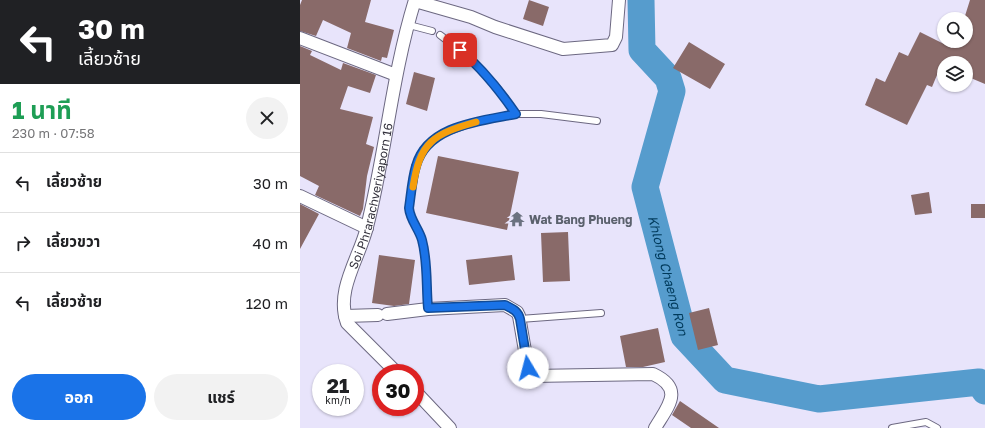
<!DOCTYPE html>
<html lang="th">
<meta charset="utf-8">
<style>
:root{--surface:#fff;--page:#f2f2f2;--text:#202124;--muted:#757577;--line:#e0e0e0;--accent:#1a73e8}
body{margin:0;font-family:"Golos Text","Noto Sans Thai",sans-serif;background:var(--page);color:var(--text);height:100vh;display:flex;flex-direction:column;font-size:15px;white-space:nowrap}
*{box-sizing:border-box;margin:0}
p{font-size:13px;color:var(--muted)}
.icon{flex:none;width:22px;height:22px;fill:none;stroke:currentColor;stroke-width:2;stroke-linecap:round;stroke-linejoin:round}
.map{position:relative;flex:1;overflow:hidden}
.side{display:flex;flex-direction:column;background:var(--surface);width:300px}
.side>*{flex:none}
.top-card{background:#202124;color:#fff;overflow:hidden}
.tools{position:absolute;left:637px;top:12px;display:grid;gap:8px}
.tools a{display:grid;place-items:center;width:36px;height:36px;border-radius:50%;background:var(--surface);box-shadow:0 1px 3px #0004;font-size:20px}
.speed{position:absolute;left:12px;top:364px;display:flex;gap:8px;font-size:20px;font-weight:700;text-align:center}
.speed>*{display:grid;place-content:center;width:52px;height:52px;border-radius:50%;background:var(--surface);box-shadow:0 1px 3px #0004;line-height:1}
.speed small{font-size:10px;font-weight:400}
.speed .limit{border:6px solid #d22;background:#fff;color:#111}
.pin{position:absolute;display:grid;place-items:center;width:34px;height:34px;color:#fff;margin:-17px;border-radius:8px;box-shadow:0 2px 6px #0006}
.me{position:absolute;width:44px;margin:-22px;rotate:352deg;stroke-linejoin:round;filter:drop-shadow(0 0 3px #0008)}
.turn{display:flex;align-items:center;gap:14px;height:84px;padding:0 12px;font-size:18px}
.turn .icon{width:52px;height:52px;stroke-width:2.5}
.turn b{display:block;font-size:28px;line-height:34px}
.round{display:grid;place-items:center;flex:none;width:42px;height:42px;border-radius:21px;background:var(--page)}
.head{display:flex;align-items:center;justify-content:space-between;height:68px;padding:0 12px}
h1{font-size:24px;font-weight:700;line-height:30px;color:#1e9e55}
.action{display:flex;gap:8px;margin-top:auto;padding:8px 12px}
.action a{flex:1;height:46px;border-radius:24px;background:var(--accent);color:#fff;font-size:16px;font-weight:700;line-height:46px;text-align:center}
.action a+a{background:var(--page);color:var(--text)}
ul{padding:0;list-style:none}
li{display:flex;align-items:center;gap:12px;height:60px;padding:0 12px;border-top:1px solid var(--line)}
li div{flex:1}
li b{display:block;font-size:15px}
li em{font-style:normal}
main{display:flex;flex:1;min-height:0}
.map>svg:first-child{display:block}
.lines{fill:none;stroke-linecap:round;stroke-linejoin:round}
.river{stroke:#569ccd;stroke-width:27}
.building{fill:#896a69}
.lane-casing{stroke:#6c6881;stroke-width:8}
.street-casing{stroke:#6c6881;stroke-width:14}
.lane{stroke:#fff;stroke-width:6}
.street{stroke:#fff;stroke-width:12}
.route-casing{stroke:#114b97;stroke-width:10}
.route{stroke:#1a73e8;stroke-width:7}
.slow{stroke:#f59e0b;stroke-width:7}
.labels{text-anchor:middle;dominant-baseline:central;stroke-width:4;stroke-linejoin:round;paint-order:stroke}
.street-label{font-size:12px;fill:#34323d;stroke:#e8e4fb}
.worship-label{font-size:12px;font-weight:bold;fill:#5b616d;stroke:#e8e4fb;text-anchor:start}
.water-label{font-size:13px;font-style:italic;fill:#003a5b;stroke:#e8e4fb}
</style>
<main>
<section class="side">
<div class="top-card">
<div class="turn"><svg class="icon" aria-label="left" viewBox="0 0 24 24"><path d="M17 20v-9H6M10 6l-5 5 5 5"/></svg><div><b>30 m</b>เลี้ยวซ้าย</div></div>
</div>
<div class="head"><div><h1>1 นาที</h1><p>230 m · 07:58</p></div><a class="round"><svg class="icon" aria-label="close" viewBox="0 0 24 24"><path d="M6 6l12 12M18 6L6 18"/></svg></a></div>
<ul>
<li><svg class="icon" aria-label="left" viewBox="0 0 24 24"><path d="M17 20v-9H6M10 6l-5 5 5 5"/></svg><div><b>เลี้ยวซ้าย</b></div><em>30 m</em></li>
<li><svg class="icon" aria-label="right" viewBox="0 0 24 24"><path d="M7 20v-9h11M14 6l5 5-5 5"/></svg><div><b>เลี้ยวขวา</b></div><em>40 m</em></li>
<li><svg class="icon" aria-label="left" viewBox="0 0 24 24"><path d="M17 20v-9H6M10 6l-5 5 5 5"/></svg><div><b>เลี้ยวซ้าย</b></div><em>120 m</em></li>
</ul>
<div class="action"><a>ออก</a><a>แชร์</a></div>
</section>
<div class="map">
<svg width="685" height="428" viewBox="0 0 685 428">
<rect width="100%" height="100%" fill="#e8e4fb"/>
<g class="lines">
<!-- river -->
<path class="river" id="s1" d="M341,0L342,50L368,78L372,91L345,187L384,336L425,380L519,399L679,382L685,391"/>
</g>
<!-- building -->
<path class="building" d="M2,0H71L65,22L94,30L87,58L82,57L81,61L47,48L51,33L23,20L16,36L0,31V5Z
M229,0L249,7L243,26L223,19Z
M670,0H685V84L666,76V63H642L632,87L627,85L607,125L565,105L576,78L585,82L599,52L608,56L620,32L652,48L655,41H666V19H664Z
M389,42L425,64L410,89L373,68Z
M0,46L12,51L10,55L41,70L43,63L76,75L70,93L48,86L40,109L73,117L66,144L74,147L67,176L63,209L60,216L15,195L19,186L0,176Z
M114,72L135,78L127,111L106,104Z
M138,156L219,172L207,230L126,213Z
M629,192L632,213L615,215L611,195Z
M0,204L19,214L0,249Z
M671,204H685V218H671Z
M268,232L270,281L243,282L241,233Z
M79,255L115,260L109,304L94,306L72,303Z
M212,255L215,280L169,285L166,260Z
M409,308L418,345L398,350L389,313Z
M358,328L365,362L343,367H326L320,336Z
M380,401L419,428H391L372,415Z"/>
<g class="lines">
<!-- lane casing -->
<g class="lane-casing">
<path id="lane" d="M109,25L132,31
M140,35L170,58L199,90L216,114
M128,309C126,286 128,261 122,240C119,229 110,220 109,208L116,165L126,146L141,134L175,122L216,114H241L297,121
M220,319L301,313
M592,428L626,422L637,428"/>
</g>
<!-- street casing -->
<g class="street-casing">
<g id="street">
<path d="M115,1L171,17L195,27L263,49L312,45L316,37L319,0"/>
<path d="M0,38L96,75"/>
<path d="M0,196L67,228"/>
<path d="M87,314L128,309L205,305L217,312L219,316L229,374L232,376L353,374C385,389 368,406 355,428"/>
<path d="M45,316L78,315"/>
<path id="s2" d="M97,373L47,323C35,290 60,257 67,227C86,152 92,74 115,0"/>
<path d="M115,391L150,428"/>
</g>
</g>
<!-- lane -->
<use href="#lane" class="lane"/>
<!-- street -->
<use href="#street" class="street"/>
</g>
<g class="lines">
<!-- route casing -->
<g class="route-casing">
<path id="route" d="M160,50C182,68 200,91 216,114C181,121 127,125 116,166C112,179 111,195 109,208C110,220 119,229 122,240C128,262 126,286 128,308L205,305C213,309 218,311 220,319L228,368"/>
</g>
<!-- route -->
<use href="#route" class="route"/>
<!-- slow -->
<path class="slow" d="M113,187C120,142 133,134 176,122"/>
</g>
<!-- icons -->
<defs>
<g id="temple-bare" transform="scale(1.2)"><path d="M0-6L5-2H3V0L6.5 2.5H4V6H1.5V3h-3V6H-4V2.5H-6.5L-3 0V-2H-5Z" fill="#6b7280" stroke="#e8e4fb" stroke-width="2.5" paint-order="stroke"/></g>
</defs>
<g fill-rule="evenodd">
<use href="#temple-bare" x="217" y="219"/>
</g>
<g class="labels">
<!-- street labels -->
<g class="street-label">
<text stroke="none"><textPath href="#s2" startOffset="202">Soi Phrarachveriyaporn 16</textPath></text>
</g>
<!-- worship labels -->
<g class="worship-label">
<text x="229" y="219">Wat Bang Phueng</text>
</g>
<!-- water labels -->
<g class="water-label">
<text stroke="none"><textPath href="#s1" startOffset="293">Khlong Chaeng Ron</textPath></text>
</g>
</g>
</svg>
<div class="tools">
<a><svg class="icon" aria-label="search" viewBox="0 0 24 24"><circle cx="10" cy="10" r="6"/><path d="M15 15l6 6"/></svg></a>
<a><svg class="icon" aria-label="layers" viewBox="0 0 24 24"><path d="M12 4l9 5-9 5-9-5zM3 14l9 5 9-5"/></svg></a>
</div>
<div class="speed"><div>21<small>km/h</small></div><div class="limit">30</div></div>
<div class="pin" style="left:160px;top:50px;background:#d93025"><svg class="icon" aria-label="arrive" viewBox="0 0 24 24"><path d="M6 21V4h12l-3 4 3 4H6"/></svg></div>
<svg class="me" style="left:228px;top:368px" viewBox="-20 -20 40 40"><circle r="19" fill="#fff"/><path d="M0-13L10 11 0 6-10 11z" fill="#1a73e8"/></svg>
</div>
</main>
